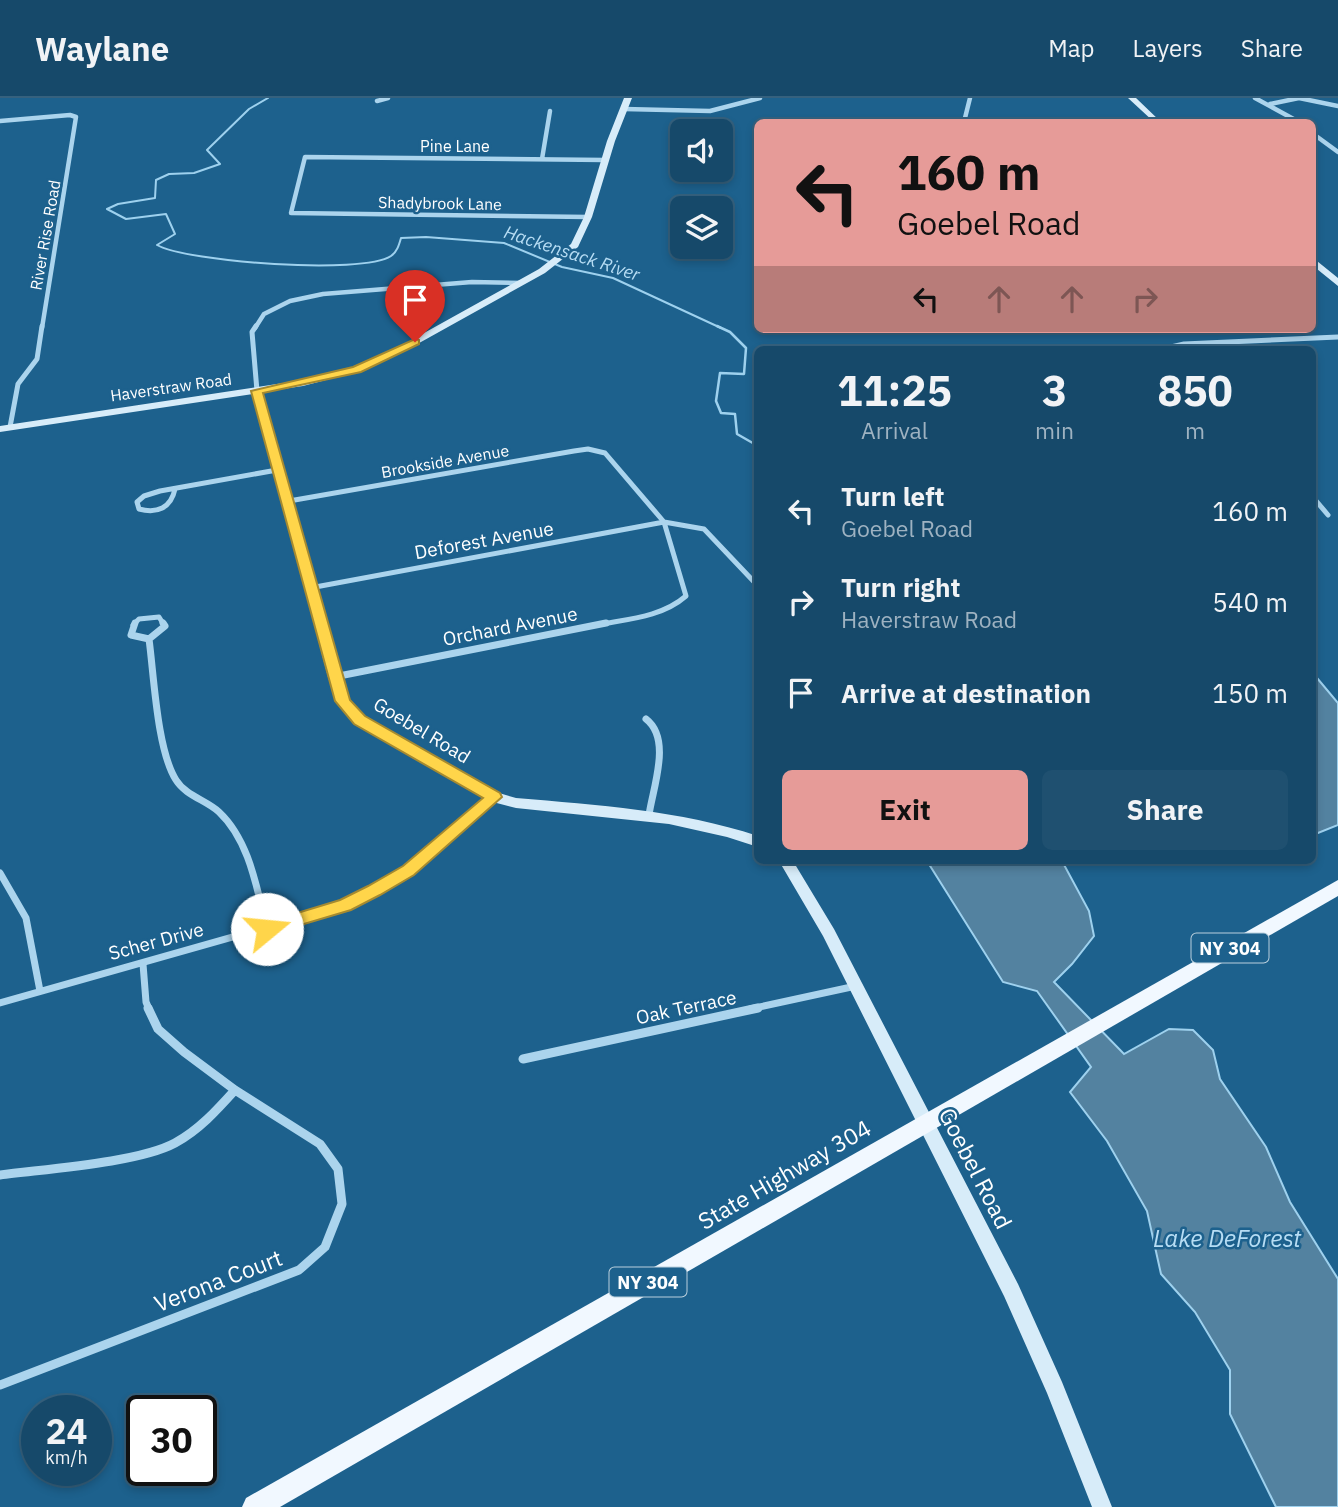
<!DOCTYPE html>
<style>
:root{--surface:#16496a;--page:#1f5070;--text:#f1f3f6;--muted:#9eb2c1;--line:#35617e;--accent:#e69b98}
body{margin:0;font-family:"IBM Plex Sans",sans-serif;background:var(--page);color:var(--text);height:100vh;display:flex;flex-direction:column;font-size:26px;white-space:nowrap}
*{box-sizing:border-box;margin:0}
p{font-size:23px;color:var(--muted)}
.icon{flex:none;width:38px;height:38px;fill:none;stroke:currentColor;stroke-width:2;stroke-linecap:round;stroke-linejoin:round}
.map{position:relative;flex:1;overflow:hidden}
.panel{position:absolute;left:754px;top:248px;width:562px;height:518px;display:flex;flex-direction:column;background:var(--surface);border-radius:10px;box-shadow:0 4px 10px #0003,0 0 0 2px var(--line)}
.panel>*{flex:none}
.banner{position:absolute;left:754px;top:21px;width:562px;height:214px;border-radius:10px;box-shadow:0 4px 10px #0003,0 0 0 2px var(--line);background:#e69b98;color:#111;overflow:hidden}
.buttons{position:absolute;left:670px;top:21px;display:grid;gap:14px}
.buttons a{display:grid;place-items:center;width:63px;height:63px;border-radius:10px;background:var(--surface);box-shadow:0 4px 10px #0003,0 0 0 2px var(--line);font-size:35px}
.speed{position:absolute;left:21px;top:1297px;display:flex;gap:14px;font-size:35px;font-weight:700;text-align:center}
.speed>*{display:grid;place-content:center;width:91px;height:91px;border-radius:50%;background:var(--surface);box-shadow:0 4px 10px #0003,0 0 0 2px var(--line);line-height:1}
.speed small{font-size:18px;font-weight:400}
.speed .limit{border:4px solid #111;border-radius:10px;background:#fff;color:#111}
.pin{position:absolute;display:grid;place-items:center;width:60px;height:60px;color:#fff;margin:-72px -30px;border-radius:50% 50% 50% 0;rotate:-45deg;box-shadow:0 0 7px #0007}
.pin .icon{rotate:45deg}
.me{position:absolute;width:77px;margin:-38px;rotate:73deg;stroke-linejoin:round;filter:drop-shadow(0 0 5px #0008)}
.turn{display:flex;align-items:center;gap:24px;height:147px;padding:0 28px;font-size:32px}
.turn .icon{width:91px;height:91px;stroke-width:2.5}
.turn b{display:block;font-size:49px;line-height:60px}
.lanes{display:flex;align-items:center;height:66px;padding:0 28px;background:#0003;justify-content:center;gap:35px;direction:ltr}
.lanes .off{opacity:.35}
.eta{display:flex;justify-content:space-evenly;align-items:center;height:119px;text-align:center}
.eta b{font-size:42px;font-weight:700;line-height:49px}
.primary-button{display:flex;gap:14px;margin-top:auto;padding:14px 28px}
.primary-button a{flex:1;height:80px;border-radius:10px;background:var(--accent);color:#111;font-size:28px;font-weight:700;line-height:80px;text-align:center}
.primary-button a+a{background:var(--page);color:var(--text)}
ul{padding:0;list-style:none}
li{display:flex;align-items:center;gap:21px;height:91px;padding:0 28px}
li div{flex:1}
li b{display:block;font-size:26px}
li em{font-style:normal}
header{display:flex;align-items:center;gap:42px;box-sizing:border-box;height:98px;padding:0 35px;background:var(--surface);border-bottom:2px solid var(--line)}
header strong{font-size:33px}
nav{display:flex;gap:38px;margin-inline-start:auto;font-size:24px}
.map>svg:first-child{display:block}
.water{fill:#5382a0;stroke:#9ed1ee;stroke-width:2}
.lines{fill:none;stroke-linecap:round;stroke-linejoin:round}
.stream-far1{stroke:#9ed1ee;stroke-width:2}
.stream{stroke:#9ed1ee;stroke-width:2.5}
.street-far3{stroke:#abd4ed;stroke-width:4.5}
.street-far2{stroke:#abd4ed;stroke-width:5}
.street-far1{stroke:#abd4ed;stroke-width:7}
.street{stroke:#abd4ed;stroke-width:9}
.secondary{fill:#d7ecf9;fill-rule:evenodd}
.primary{fill:#f1f8ff;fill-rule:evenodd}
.route{fill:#ffd54a;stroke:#a68a30;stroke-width:2}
.labels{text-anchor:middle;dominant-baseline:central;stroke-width:5;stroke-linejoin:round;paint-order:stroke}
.far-street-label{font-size:16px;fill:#fff;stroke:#1d618d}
.far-water-label{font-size:18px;font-style:italic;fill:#b7ddf4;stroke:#1d618d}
.shield{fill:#1d618d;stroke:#bbd0dd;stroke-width:2}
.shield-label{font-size:18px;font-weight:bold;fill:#fff}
.street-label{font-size:19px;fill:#fff;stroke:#1d618d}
.near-street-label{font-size:23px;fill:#fff;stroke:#1d618d}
.near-water-label{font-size:24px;font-style:italic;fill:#b7ddf4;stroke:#1d618d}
</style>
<header>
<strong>Waylane</strong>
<nav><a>Map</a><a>Layers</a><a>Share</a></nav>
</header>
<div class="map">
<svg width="1338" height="1409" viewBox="0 0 1338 1409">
<rect width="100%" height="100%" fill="#1d618d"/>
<!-- water -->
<path class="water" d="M1312,574L1338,605V727L1313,737Z
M927,763H1062L1089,813L1094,838L1072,866L1054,884L1124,956L1169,931L1193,932L1213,952L1220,981L1266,1049L1290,1104L1338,1181V1409H1276L1230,1316V1272L1195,1214L1161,1176L1147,1113L1107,1043L1070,994L1091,969L1037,893L1003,884Z"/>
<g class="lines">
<!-- stream-far1 -->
<path class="stream-far1" d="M268,0L249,11L207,52L220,66L194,75L169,76L156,82L155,100L118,106L107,111L126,121L166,116L175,136L157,147C187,164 362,177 391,158C397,154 399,147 401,140L426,139L504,145L562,169L613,180L721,230"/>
<!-- stream -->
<path class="stream" d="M717,228L730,234L746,250L744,276L720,275L716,303L721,315L735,316L737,336L758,348"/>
<!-- street-far3 -->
<path class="street-far3" d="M1255,0L1299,24
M377,3L388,0
M1270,6L1299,0L1338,8
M624,11L710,13L760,0
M0,23L70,17L76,19L42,230
M964,24L970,0
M1312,35L1338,54
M542,61L550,13
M588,119L291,115L305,59L605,62
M255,230L264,216L290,203L323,196L472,184L521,185"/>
<!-- street-far2 -->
<path class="street-far2" d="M256,228L252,234L257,293
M1158,252L1184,246L1338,239
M10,329L18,286L37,261L42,228
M175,391C171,410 157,416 139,411L137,404L144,398L160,393L277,372
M1312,398L1328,417
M289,403L574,353L588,351L605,355L664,424L686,498C662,519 628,521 597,527
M310,490L664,424L704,431L758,488
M133,527L139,521L159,519L164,527"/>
<!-- street-far1 -->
<path class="street-far1" d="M135,525L131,537L149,541
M149,541C154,578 157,652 176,682C186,698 206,702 219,714C250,743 257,792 267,831
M149,541L165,528L163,525
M334,579L606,525
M646,621C672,641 653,689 649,717
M0,775L26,820L40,893
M143,866L146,904L149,911
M0,905L345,807L408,772L494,699
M750,911L856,888"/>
<!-- street -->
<path class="street" d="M523,961L758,910
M0,1077C44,1071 138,1065 175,1045C199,1032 217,1012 235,992
M0,1287L299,1172L325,1149L342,1106L338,1071L320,1046L235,992L184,954L158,931L148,910"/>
<!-- secondary -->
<path class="secondary" d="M624,0H632L615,43L592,119L578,149L545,175L403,254L360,273L303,288L262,294L340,579L349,601L365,619L499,695L516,700C598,707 679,712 758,738V749L727,739L669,726L516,710L489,703L355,625L336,603L328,579L253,296L0,334V328L303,282L354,269L397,250L539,171L571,146L584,119L607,43Z
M1128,0H1136L1161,24H1154Z
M1312,159L1338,180V188L1312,167Z
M779,763H793L834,831L1018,1186L1062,1284L1112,1409H1092L1047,1295L1004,1198L823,838Z"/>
<!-- primary -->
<path class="primary" d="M1338,782V798L280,1409H242L246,1400Z"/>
</g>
<!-- route -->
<path class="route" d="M415,241L419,242V246L361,274L263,295L350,602L365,618L500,695L502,699L414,777L380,797L351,812L267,837L261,835L259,831L261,826L340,802L368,788L403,768L483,700L354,626L335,603L251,293L353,269Z"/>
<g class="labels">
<!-- far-street labels -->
<g class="far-street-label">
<text x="455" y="48">Pine Lane</text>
<text transform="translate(440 105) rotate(1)">Shadybrook Lane</text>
<text transform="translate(45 137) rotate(-80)">River Rise Road</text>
<text transform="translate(171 289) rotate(-8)">Haverstraw Road</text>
<text transform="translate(445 363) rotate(-10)">Brookside Avenue</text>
</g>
<!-- far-water labels -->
<g class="far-water-label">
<text transform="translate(572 155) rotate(18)">Hackensack River</text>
</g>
<!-- shield labels -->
<g class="shield">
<rect x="1191.5" y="835.5" width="77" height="29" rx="5"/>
<rect x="609.5" y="1169.5" width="77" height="29" rx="5"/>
</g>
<g class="shield-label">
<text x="1230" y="850">NY 304</text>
<text x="648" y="1184">NY 304</text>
</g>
<!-- street labels -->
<g class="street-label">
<text transform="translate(484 442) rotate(-10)">Deforest Avenue</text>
<text transform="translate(510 528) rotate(-11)">Orchard Avenue</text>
<text transform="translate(422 632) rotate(31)">Goebel Road</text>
<text transform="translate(156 843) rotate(-15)">Scher Drive</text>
<text transform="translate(686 909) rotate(-12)">Oak Terrace</text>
</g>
<!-- near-street labels -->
<g class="near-street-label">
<text transform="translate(976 1070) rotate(63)">Goebel Road</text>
<text transform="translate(784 1076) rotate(-30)">State Highway 304</text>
<text transform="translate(218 1182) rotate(-21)">Verona Court</text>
</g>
<!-- near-water labels -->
<g class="near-water-label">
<text x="1227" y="1140">Lake DeForest</text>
</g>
</g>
</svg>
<div class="buttons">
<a><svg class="icon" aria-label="sound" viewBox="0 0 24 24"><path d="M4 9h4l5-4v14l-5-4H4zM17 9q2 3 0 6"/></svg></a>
<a><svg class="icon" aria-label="layers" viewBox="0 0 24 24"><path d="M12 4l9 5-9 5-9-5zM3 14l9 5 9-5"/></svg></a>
</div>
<div class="speed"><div>24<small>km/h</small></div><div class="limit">30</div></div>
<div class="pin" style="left:415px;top:244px;background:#d93025"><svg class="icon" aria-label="arrive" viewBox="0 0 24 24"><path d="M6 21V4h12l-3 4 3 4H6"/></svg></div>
<svg class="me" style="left:267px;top:831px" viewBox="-20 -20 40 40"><circle r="19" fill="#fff"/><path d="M0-13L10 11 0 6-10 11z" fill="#ffd54a"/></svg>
<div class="banner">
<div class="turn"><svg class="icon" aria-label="left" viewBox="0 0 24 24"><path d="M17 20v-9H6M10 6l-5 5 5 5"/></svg><div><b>160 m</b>Goebel Road</div></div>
<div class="lanes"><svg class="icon" aria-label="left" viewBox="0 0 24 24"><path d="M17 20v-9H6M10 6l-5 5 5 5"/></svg><svg class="icon off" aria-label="ahead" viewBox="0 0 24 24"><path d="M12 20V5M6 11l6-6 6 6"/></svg><svg class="icon off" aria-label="ahead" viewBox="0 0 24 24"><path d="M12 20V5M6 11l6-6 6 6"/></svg><svg class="icon off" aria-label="right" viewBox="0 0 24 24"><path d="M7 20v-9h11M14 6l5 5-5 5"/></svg></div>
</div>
<section class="panel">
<div class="eta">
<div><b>11:25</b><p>Arrival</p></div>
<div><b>3</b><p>min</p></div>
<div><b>850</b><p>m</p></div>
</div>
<ul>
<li><svg class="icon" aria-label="left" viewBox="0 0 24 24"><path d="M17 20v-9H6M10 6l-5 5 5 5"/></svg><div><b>Turn left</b><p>Goebel Road</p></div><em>160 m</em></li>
<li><svg class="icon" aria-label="right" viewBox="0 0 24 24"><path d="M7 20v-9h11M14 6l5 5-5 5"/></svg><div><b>Turn right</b><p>Haverstraw Road</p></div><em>540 m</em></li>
<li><svg class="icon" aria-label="arrive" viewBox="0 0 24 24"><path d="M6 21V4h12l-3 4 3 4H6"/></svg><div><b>Arrive at destination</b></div><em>150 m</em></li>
</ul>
<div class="primary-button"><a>Exit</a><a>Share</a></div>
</section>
</div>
